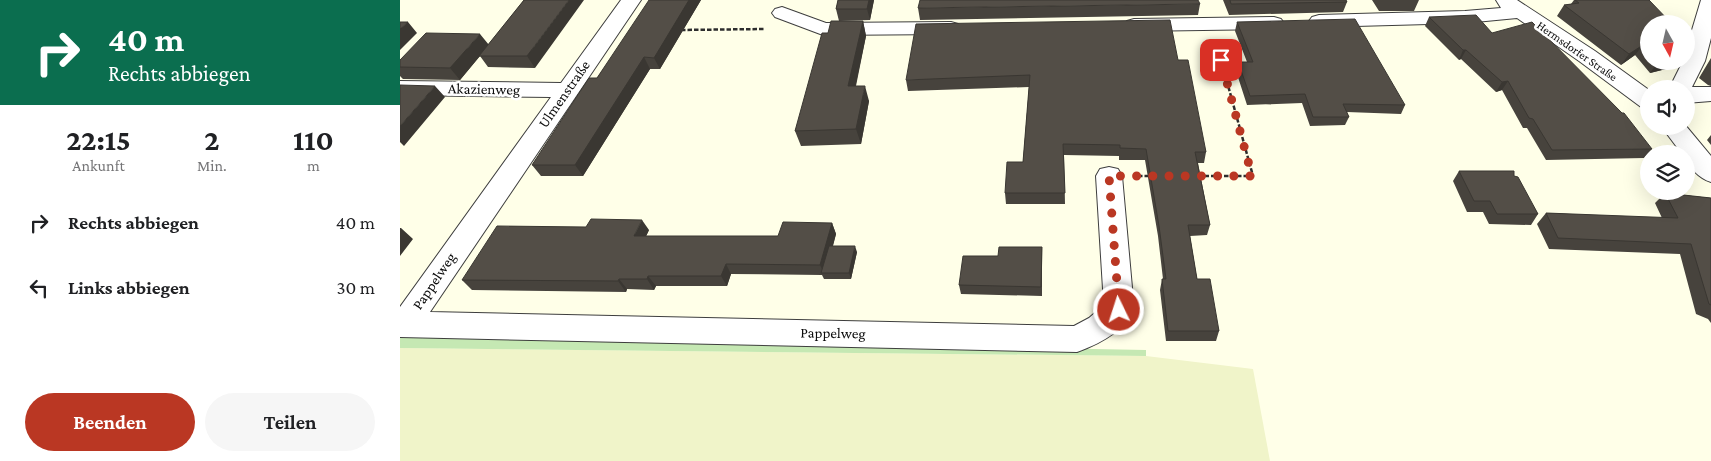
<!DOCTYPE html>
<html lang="de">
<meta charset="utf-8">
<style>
:root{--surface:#fff;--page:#f6f6f6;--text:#202124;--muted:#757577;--accent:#ba3723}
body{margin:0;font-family:"Crimson Pro",serif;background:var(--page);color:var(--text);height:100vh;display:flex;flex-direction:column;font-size:19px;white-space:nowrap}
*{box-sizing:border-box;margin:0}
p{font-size:16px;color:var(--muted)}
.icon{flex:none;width:28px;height:28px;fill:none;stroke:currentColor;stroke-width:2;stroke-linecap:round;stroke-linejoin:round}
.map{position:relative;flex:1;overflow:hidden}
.side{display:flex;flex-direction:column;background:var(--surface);width:400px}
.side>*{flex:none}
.guide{background:#0b6e4f;color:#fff;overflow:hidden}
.needle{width:32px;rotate:172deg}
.buttons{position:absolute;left:1240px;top:15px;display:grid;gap:10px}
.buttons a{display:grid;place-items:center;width:55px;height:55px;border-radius:50%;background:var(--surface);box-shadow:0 5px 20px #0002;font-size:25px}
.pin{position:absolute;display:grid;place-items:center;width:42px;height:42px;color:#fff;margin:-21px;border-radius:10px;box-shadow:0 2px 8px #0006}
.me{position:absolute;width:55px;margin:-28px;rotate:356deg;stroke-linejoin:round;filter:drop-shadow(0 0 4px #0008)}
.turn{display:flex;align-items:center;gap:18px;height:105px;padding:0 25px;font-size:22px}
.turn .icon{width:65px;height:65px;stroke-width:2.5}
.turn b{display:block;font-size:35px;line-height:42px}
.eta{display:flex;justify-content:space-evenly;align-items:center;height:85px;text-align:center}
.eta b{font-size:30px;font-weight:700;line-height:35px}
.button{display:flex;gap:10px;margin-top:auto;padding:10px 25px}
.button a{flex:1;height:58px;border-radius:30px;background:var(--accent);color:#fff;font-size:20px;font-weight:700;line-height:58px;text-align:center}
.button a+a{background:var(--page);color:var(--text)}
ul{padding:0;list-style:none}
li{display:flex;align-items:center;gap:15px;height:65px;padding:0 25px}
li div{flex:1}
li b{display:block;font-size:19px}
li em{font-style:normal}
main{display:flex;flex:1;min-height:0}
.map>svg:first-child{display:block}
.farmland{fill:#f0f4c9}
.green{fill:#c5e8b3}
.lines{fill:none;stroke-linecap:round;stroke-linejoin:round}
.minor-casing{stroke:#3e3e3e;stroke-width:2}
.path{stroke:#2d2d2d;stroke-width:2.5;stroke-dasharray:4.5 2;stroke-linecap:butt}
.minor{fill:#fff;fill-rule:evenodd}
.wall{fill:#47433d}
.shaded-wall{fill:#3a3732}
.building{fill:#534e47;stroke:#3a3732}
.route{stroke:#ba3723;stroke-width:9;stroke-dasharray:0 16.2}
.labels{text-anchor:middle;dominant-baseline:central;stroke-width:5;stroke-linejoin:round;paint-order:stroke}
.far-street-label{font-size:12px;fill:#0b0b0b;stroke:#fff}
.street-label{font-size:15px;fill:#0b0b0b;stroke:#fff}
</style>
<main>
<section class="side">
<div class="guide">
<div class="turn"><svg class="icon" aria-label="right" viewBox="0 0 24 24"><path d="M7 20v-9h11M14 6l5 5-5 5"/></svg><div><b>40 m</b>Rechts abbiegen</div></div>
</div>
<div class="eta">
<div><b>22:15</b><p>Ankunft</p></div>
<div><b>2</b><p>Min.</p></div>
<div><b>110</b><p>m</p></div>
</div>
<ul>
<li><svg class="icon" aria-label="right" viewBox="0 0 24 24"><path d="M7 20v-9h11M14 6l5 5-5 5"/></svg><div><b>Rechts abbiegen</b></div><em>40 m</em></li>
<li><svg class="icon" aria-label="left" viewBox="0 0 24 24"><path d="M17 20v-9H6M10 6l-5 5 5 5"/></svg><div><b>Links abbiegen</b></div><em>30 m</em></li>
</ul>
<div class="button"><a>Beenden</a><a>Teilen</a></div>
</section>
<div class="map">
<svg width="1311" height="461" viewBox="0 0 1311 461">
<rect width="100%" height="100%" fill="#ffffe8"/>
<!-- farmland -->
<path class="farmland" d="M0,348L746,356L853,369L870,461H0Z"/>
<!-- green -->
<path class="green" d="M0,336L746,350V356L0,348Z"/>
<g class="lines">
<!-- minor casing -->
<g class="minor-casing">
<path id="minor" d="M221,0H241L30,312L674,326L689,318L704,305L696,176L700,169L709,167L718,169L722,176L734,310C723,332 699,344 677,352L0,337V307L151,97L0,95V81L161,83Z
M1096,0H1117L1195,51L1249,90V110L1241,107L1179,61L1117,18L1065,23L919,27L912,25L909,21L912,17L919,15L1065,11L1101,8Z
M1301,0H1311V38L1305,61L1292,87H1311V101L1286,103V89H1269L1283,61H1286V50Z
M382,7L426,23L551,22L558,24L562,28L558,32L551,34L423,35L375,17L372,13L375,9Z
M874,17L881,19L884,23L881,27L874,29L734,31L727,29L723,25L727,21L734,19Z
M1261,126H1286L1311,156V182C1300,179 1286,166 1286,154H1282Z"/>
</g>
<!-- path -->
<path class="path" d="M281,30L364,29
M738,176H752
M798,176H853L821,60L820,47"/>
<!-- minor -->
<use href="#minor" class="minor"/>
</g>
<!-- wall -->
<path class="wall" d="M124,0L135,68L88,67L80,56L60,80L3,79L0,76V60L88,45Z
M255,0H301L260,69H250L183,176H141L132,165Z
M438,0H474L470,20L439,21L436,9Z
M823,0H946L947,2L943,12L829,15Z
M972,0H1019L1014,11H979Z
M1174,0H1249V61H1282L1278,66L1250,73L1235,55L1221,65L1157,16L1164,5L1171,4Z
M800,4L798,15L520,20L518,8Z
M1029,17L1092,33L1252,149L1244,158L1146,160L1127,128H1123L1102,90L1096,92L1061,59L1059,60L1025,26Z
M463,21L466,36L456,86L469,101L461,144L401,146L395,131L428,33Z
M837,22L1005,105L1001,114L947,112L949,117L945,125L910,126L902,103L847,105L836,71L838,62H847L835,31Z
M1311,58V86L1308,85L1299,78Z
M778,60L806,152L804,163H798L810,225L807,235L790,236L797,279L819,331L816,341H766L760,290L762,279H763L758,236L745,160H719V156L664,155L665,204H606L605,193L623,162L629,87L508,91L506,80Z
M1311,135V145L1307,140Z
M1059,171L1114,176L1138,214L1131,225L1089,224L1083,212H1067L1053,181Z
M1265,193L1311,198V323L1308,319L1296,314L1280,254L1149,249L1137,224L1146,213L1262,218L1255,203Z
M432,223L436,234L433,246L457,252L451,279H424L422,275L331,274L327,286H256L254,290L227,289L226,292L72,290L62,280L249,230L246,236H378Z
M642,247V296L561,294L559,285L598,256Z"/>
<!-- shaded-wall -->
<path class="shaded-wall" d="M169,0H184L135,68L127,56Z
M289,0H301L260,69L254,58Z
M469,0H474L470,20L467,9Z
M463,21L466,36L452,102L448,86Z
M8,22L17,33L0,50V29Z
M80,34L89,45L60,80L50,68Z
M1243,45L1235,55L1221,65L1229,54Z
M1063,50H1066L1061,59L1059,60Z
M244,57L250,69L183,176L175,165Z
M1262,61H1282L1278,66L1250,73L1258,62Z
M1108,81L1102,90L1096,92L1102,82Z
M35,86L45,97L4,146L0,142V126Z
M465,86L469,101L461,144L456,129Z
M242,220L249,230L241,247L234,236Z
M432,223L436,234L425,273H424L420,265Z
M0,228H1L13,239L0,256Z
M455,246L457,252L451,279L449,273Z
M326,264L331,274L327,286L321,276Z
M248,276L256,286L254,290L247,279Z
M219,279L227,289L226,292L218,281Z"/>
<!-- building -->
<path class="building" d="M124,0H169L127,56H79Z
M249,0H289L254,58L244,57L175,165H132L189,78H197Z
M438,0H469L467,9H436Z
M520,0H798L800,4L518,8Z
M830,0H946L947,2L831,4Z
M1175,0H1249L1272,24H1249V52L1243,45L1229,54L1164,5L1179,3Z
M1076,15L1092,33L1132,22L1222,113H1224L1252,149L1152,150L1133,119L1129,118L1108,81L1102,82L1066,50H1063L1029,17Z
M955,19L1005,105L943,104L949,117H913L905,94L850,96L838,62H853L837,22Z
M770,20L778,60H788L806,152H795L810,225H788L797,279H810L819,331H768L762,279H766L759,226L746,149L720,148V145L663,144L665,193H605L607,162H623L630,75L506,80L516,24Z
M431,21H463L448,86H465L456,129L395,131L422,33H428Z
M0,22H8L0,29Z
M26,33L80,34L50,68L0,67V60Z
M1286,38L1293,45L1286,56Z
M0,85L35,86L0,126Z
M1059,171H1114V176L1118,177L1138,214H1097L1090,201H1074Z
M1265,193L1311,198V305L1309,304L1291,244L1158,238L1146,213L1278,218Z
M191,219L242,220L234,236H378L383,222L432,223L420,265L326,264L321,276H248L247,279H219L218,281L62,280L97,226L186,227Z
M429,246H455L449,273H421Z
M599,247H642L641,287L559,285L563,256H598Z"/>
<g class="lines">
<!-- route -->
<path class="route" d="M719,310L709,176H852L821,60"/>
</g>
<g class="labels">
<!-- far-street labels -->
<g class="far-street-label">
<text transform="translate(1177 51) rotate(35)">Hermsdorfer Straße</text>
</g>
<!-- street labels -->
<g class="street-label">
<text transform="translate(84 89) rotate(1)">Akazienweg</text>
<text transform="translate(164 94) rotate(-55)">Ulmenstraße</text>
<text transform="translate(34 281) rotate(-56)">Pappelweg</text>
<text transform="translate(433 333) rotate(1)">Pappelweg</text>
</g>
</g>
</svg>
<div class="buttons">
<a><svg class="needle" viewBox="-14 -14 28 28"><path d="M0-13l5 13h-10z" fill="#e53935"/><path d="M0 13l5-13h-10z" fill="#757577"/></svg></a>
<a><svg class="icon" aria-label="sound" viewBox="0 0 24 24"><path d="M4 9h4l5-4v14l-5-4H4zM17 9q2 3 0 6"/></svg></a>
<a><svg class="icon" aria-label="layers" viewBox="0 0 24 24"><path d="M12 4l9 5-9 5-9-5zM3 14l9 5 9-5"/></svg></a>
</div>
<div class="pin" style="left:821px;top:60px;background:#d93025"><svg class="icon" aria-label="arrive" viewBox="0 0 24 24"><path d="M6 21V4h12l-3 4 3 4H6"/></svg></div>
<svg class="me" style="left:719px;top:310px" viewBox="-20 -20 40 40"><circle r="17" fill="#ba3723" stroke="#fff" stroke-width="3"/><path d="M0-11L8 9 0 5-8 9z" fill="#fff"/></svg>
</div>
</main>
